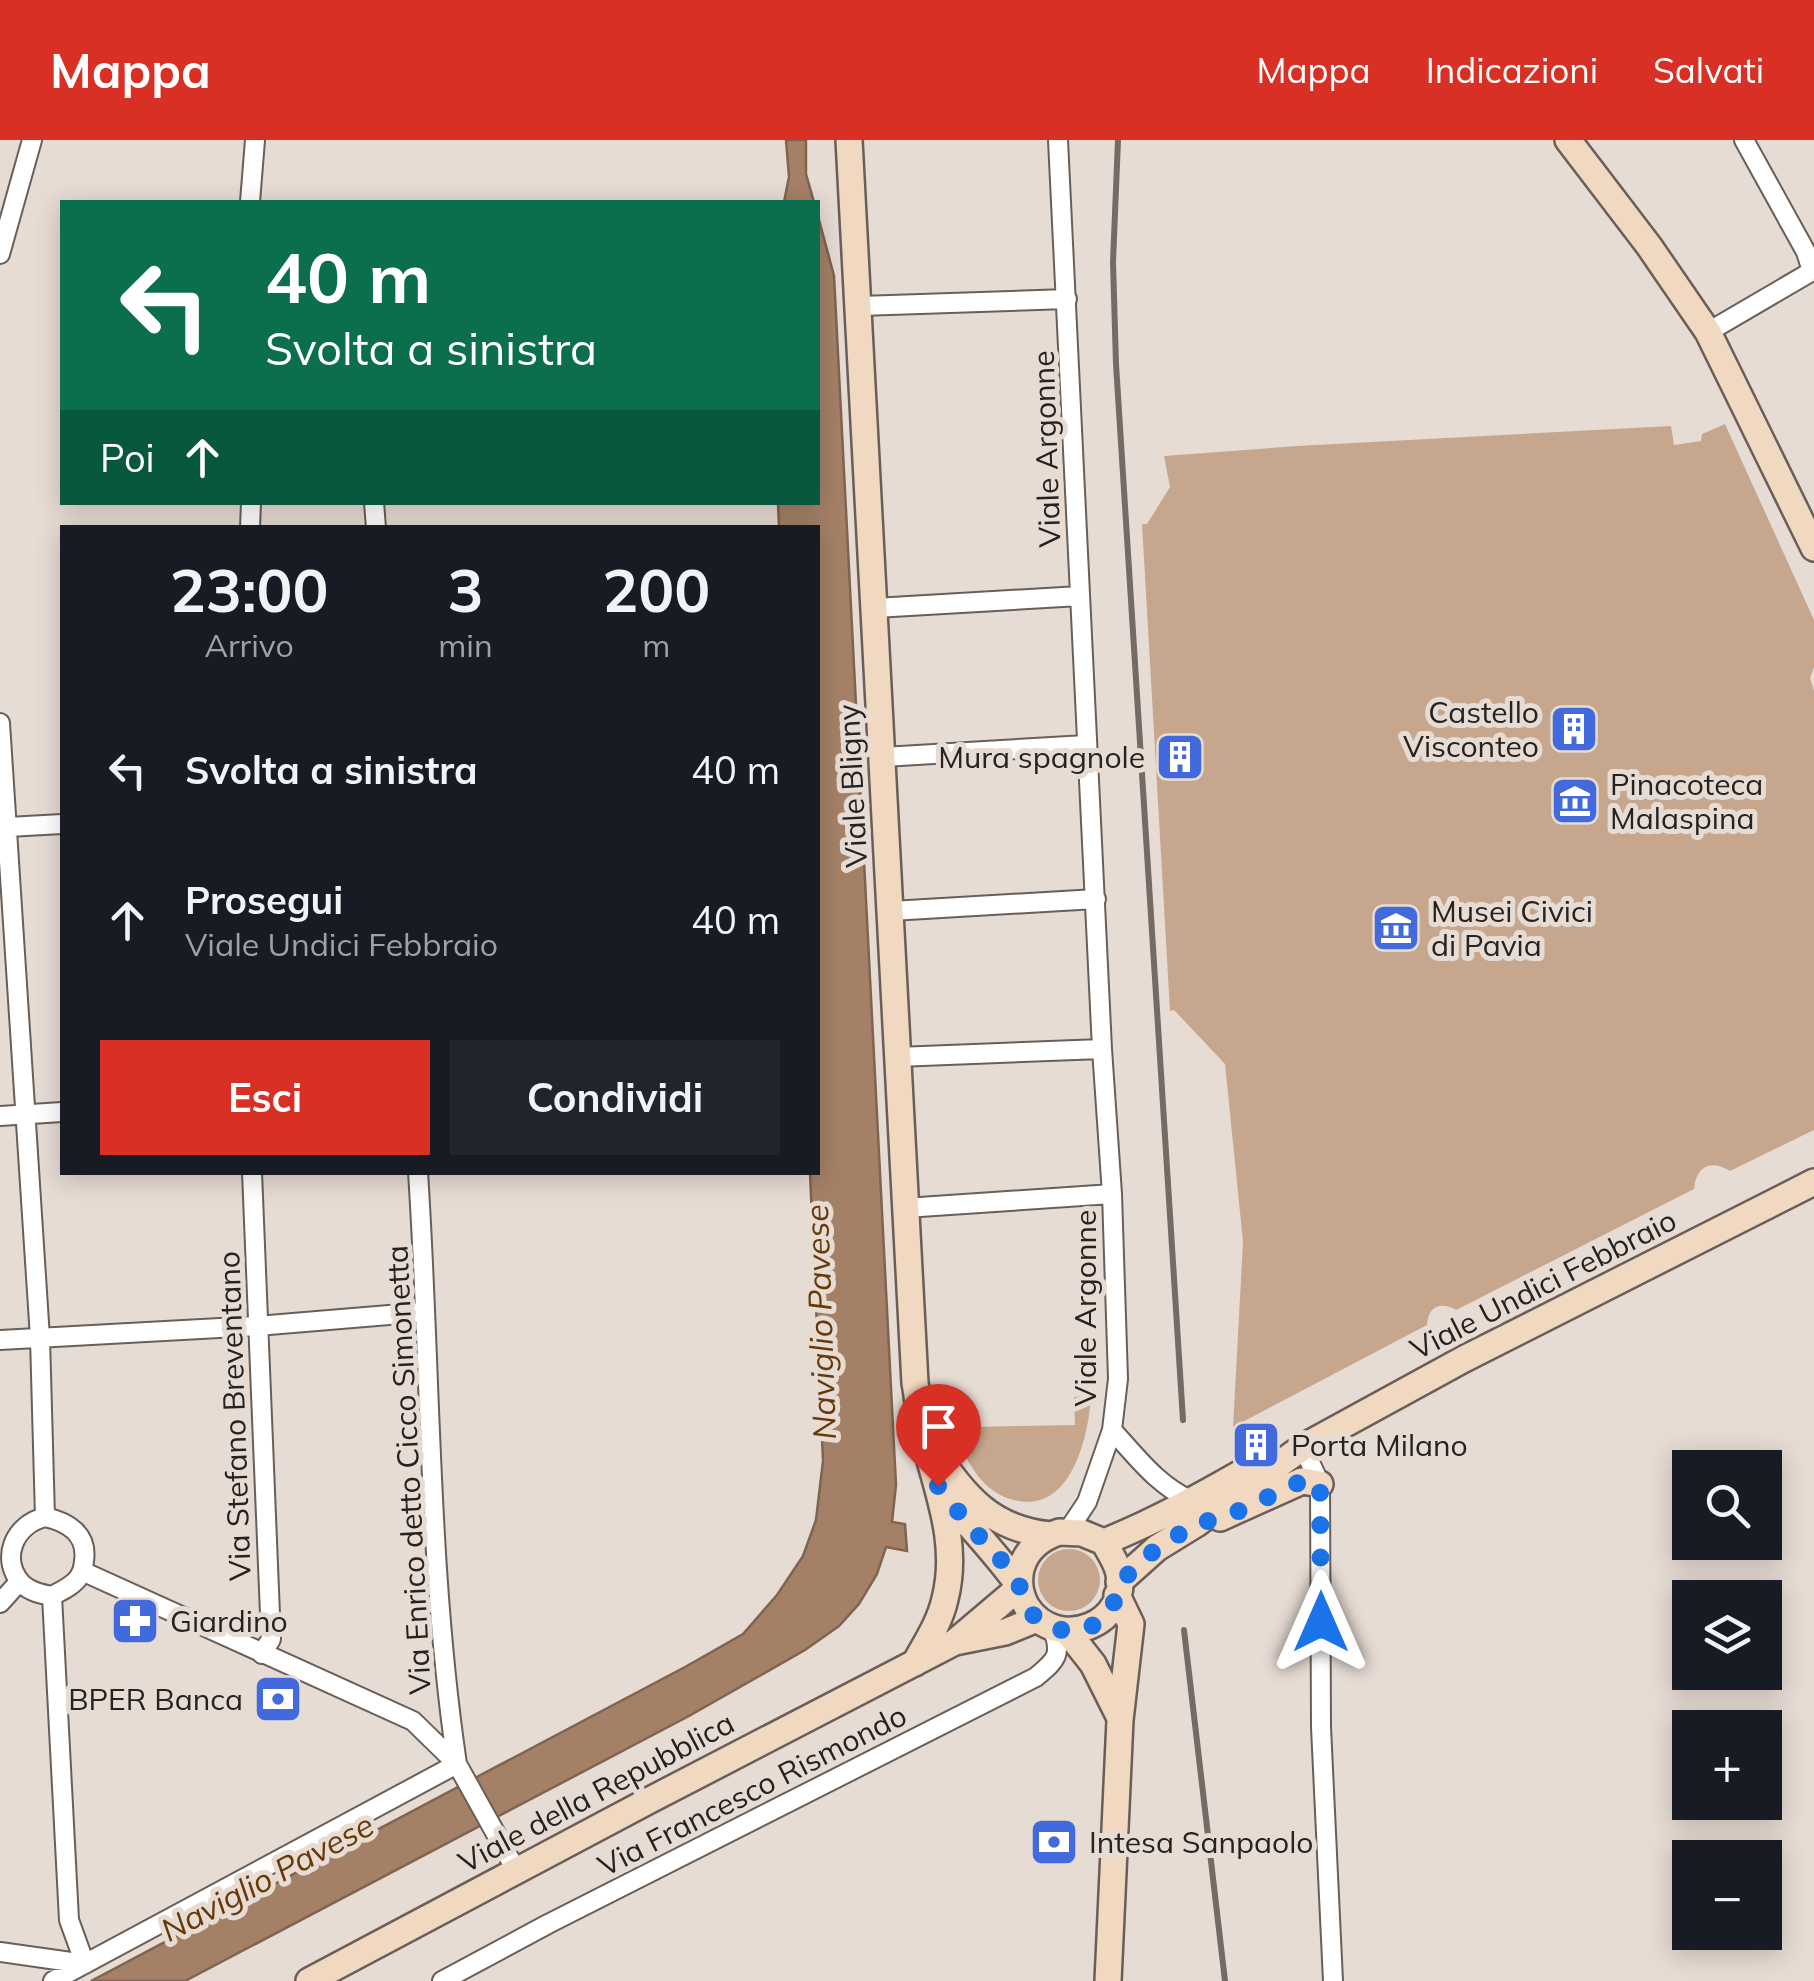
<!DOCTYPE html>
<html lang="it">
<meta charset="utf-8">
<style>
:root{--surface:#171b24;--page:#20242c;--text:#f1f3f6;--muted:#9ea1a6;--accent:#d93025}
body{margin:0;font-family:Mulish,sans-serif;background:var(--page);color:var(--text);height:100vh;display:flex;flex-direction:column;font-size:38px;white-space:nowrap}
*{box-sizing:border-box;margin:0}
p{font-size:32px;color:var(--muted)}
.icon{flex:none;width:55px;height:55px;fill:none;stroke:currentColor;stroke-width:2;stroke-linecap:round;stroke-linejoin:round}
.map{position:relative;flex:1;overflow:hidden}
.side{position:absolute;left:60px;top:385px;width:760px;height:650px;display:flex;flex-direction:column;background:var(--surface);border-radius:0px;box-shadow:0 5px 25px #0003}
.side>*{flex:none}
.banner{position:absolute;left:60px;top:60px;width:760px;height:305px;border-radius:0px;box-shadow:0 5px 25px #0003;background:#0b6e4f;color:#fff;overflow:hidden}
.buttons{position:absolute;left:1672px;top:1310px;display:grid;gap:20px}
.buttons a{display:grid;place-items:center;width:110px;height:110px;border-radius:0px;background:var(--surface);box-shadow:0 5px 25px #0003;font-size:50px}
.pin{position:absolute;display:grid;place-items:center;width:85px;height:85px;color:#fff;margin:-102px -42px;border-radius:50% 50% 50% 0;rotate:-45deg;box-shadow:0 0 10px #0007}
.pin .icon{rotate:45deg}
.me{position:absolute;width:110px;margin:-55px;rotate:0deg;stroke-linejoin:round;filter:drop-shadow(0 0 8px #0008)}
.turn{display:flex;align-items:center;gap:35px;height:210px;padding:0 40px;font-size:45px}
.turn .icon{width:130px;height:130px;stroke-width:2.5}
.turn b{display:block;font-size:70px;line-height:85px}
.then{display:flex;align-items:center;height:95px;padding:0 40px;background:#0003;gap:20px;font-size:38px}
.eta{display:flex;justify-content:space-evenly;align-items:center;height:170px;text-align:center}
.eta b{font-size:60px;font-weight:700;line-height:70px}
.cta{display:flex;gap:20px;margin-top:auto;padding:20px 40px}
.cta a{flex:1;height:115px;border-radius:0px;background:var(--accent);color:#fff;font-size:40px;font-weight:700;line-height:115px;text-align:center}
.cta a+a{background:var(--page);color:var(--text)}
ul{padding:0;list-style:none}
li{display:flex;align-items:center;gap:30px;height:150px;padding:0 40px}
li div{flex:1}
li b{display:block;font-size:38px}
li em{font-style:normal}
header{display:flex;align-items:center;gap:60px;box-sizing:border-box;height:140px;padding:0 50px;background:var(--accent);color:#fff}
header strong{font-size:48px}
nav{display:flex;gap:55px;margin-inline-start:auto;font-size:35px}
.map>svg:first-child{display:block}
.green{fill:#c6a78e}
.water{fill:#a48166;stroke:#7e6451;stroke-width:2.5}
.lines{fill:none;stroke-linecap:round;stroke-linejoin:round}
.street-casing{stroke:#695f58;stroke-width:22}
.secondary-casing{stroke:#695f58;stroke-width:30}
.street{stroke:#fff;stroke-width:18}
.secondary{stroke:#f1d8c1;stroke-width:25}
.rail{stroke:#726b66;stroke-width:6}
.route{stroke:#1a73e8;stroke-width:18;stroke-dasharray:0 32.4}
.labels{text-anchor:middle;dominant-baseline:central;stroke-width:10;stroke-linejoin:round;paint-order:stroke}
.street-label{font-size:30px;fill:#26221f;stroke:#e7dcd4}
.poi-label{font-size:30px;fill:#26221f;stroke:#e7dcd4;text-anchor:start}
.water-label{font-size:32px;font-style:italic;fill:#683908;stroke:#e7dcd4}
</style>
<header>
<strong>Mappa</strong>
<nav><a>Mappa</a><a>Indicazioni</a><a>Salvati</a></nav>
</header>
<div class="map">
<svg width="1814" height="1841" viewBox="0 0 1814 1841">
<rect width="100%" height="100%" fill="#e7dcd4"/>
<!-- green -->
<path class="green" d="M1725,284L1814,480V527L1810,538L1814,551V990L1730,1031C1711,1019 1696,1026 1694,1049L1456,1170C1440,1161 1428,1167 1427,1185L1233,1287L1243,1102L1225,924L1174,870L1170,871L1142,384H1147L1170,347L1164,316L1297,306L1671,286L1674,305L1701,301L1702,294Z
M1091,1255C1089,1296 1071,1375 1014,1360C989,1354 975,1335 964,1313C956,1297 946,1280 945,1262L968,1261L969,1287L1075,1285L1074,1257Z
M1038 1440a31 31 0 1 1 62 0a31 31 0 1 1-62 0Z"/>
<!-- water -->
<path class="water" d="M786,0H806V34L814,62H784L789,37Z
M818,76L834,136L896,1345L892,1382L905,1384L907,1411L886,1407L877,1434L859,1464L839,1486L805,1510L689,1576L185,1841H91L685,1527L743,1494L777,1455L803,1416L816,1380L823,1321L810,1033L818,1032V388L779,387L778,363L818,362Z"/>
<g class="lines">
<!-- street casing -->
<g class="street-casing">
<path id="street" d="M1058,0L1102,909L1112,1054L1118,1239L1112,1290L1087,1362L1067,1392
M1744,0L1806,112L1812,131
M250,62L255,0
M0,114L32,0
M860,166L1067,159
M1708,192L1814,130
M374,362L376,388
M250,388L251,362
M875,468L1080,456
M0,583L40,1198L45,1377
M883,617L1086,605
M8,687L62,684
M891,771L1096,759
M897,917L1102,909
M0,976L62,972
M252,1032L271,1499L262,1514
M418,1032C431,1230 428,1428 457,1624
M905,1068L1112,1054
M0,1200L257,1186L425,1172
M1112,1290C1137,1317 1157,1345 1192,1361
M1303,1307L1320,1344L1321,1587L1333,1841
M45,1377C68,1382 88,1394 84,1421C83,1429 83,1430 79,1437C73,1446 61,1451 52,1456C41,1454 31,1452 22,1444C0,1420 13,1385 45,1377Z
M82,1431L413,1581L457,1624L516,1730
M52,1456L69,1780L85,1824
M0,1463L19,1442
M0,1812L85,1824
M53,1841L457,1624
M442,1841L548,1784L1036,1537C1056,1520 1063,1515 1052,1488"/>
</g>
<!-- secondary casing -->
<g class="secondary-casing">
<path id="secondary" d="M849,0L915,1243C918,1259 919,1275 922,1290C935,1347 960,1400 945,1459C940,1482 926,1503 915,1523
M1568,0L1649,106L1708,192L1814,408
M934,1311C967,1358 991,1389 1051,1395
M944,1354C968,1386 997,1414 1020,1447
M1220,1378L1302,1341L1320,1344
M1059,1392L1082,1393L1104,1402C1108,1410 1115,1420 1118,1430C1133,1483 1058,1514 1027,1467C1020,1455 1018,1442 1021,1429C1026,1410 1041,1398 1059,1392Z
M1104,1402C1154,1382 1201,1356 1248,1329
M1119,1442L1157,1408L1196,1384L1303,1307L1464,1219L1814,1042
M1067,1491L1093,1524L1119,1576
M955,1502L1005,1492L1037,1479
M309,1841L650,1660L955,1502L1020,1447
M1108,1841L1120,1580L1131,1484L1117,1455"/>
</g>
<!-- street -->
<use href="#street" class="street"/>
<!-- secondary -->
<use href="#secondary" class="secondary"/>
<!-- rail -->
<path class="rail" d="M1118,0L1113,122L1116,224L1183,1280
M1184,1490L1225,1841"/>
</g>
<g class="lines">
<!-- route -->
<path class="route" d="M938,1346L968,1384L1001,1420L1020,1447L1025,1464L1037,1480L1052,1488L1067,1491L1083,1490L1098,1483L1109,1472L1116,1458L1120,1442L1157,1408L1196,1384L1228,1376L1302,1341L1320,1344L1321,1482"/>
</g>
<!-- icons -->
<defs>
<g id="building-square" transform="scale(2.5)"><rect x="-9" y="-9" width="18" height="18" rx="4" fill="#426adc" stroke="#e7dcd4"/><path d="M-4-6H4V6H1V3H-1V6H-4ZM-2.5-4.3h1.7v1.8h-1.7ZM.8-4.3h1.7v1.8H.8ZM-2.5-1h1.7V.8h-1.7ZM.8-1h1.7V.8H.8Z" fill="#fff"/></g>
<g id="museum-square" transform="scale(2.5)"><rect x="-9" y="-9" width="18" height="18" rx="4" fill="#426adc" stroke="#e7dcd4"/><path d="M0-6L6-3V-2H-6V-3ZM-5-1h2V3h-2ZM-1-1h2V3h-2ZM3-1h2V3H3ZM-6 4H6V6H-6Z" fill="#fff"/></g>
<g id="pharmacy-square" transform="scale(2.5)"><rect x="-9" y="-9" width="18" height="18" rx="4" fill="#426adc" stroke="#e7dcd4"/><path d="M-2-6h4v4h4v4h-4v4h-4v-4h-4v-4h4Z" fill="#fff"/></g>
<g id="bank-square" transform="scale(2.5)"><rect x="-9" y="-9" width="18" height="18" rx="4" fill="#426adc" stroke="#e7dcd4"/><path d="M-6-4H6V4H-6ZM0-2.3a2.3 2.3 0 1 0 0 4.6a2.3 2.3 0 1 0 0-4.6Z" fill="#fff"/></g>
</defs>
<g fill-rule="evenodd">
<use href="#building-square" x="1574" y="589"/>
<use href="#building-square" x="1180" y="617"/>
<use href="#museum-square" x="1575" y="661"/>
<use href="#museum-square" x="1396" y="788"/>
<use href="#building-square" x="1256" y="1305"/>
<use href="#pharmacy-square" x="135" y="1481"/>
<use href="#bank-square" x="278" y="1559"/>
<use href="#bank-square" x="1054" y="1702"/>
</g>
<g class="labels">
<!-- street labels -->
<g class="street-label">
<text transform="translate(1046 309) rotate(-92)">Viale Argonne</text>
<text transform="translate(852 646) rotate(-93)">Viale Bligny</text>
<text transform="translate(1543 1144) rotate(-27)">Viale Undici Febbraio</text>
<text transform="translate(1085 1168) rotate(-90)">Viale Argonne</text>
<text transform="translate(234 1276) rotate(-92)">Via Stefano Breventano</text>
<text transform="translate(408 1330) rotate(-93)">Via Enrico detto Cicco Simonetta</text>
<text transform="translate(752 1650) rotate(-27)">Via Francesco Rismondo</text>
<text transform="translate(596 1652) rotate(-28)">Viale della Repubblica</text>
</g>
<!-- poi labels -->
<g class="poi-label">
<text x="1539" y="572" text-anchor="end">Castello<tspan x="1539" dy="34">Visconteo</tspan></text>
<text x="1145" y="617" text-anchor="end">Mura spagnole</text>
<text x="1610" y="644">Pinacoteca<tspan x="1610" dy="34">Malaspina</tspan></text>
<text x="1431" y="771">Musei Civici<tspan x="1431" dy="34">di Pavia</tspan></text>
<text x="1291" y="1305">Porta Milano</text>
<text x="170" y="1481">Giardino</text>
<text x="243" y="1559" text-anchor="end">BPER Banca</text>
<text x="1089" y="1702">Intesa Sanpaolo</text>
</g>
<!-- water labels -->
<g class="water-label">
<text transform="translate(820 1182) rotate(-92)">Naviglio Pavese</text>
<text transform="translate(267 1737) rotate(-28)">Naviglio Pavese</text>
</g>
</g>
</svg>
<div class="buttons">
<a><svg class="icon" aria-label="search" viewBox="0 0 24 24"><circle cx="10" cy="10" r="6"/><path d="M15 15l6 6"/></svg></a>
<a><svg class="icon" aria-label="layers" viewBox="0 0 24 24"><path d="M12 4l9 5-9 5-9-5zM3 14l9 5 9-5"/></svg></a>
<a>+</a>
<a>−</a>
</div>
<div class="pin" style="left:938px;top:1346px;background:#d93025"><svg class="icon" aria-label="arrive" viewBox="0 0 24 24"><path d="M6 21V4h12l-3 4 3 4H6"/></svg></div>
<svg class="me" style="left:1321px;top:1482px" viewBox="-20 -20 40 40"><path d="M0-17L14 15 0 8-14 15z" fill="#1a73e8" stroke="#fff" stroke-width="4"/></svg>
<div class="banner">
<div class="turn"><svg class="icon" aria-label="left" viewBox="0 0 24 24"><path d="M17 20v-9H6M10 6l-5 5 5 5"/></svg><div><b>40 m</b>Svolta a sinistra</div></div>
<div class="then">Poi<svg class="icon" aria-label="ahead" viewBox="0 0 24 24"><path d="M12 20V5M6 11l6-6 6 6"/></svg></div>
</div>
<section class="side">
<div class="eta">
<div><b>23:00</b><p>Arrivo</p></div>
<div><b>3</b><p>min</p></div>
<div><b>200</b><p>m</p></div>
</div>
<ul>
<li><svg class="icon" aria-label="left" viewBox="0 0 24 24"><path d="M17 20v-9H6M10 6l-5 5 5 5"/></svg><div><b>Svolta a sinistra</b></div><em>40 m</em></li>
<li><svg class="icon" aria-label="ahead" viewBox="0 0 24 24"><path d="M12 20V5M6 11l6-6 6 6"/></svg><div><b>Prosegui</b><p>Viale Undici Febbraio</p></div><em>40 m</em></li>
</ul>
<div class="cta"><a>Esci</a><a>Condividi</a></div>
</section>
</div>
